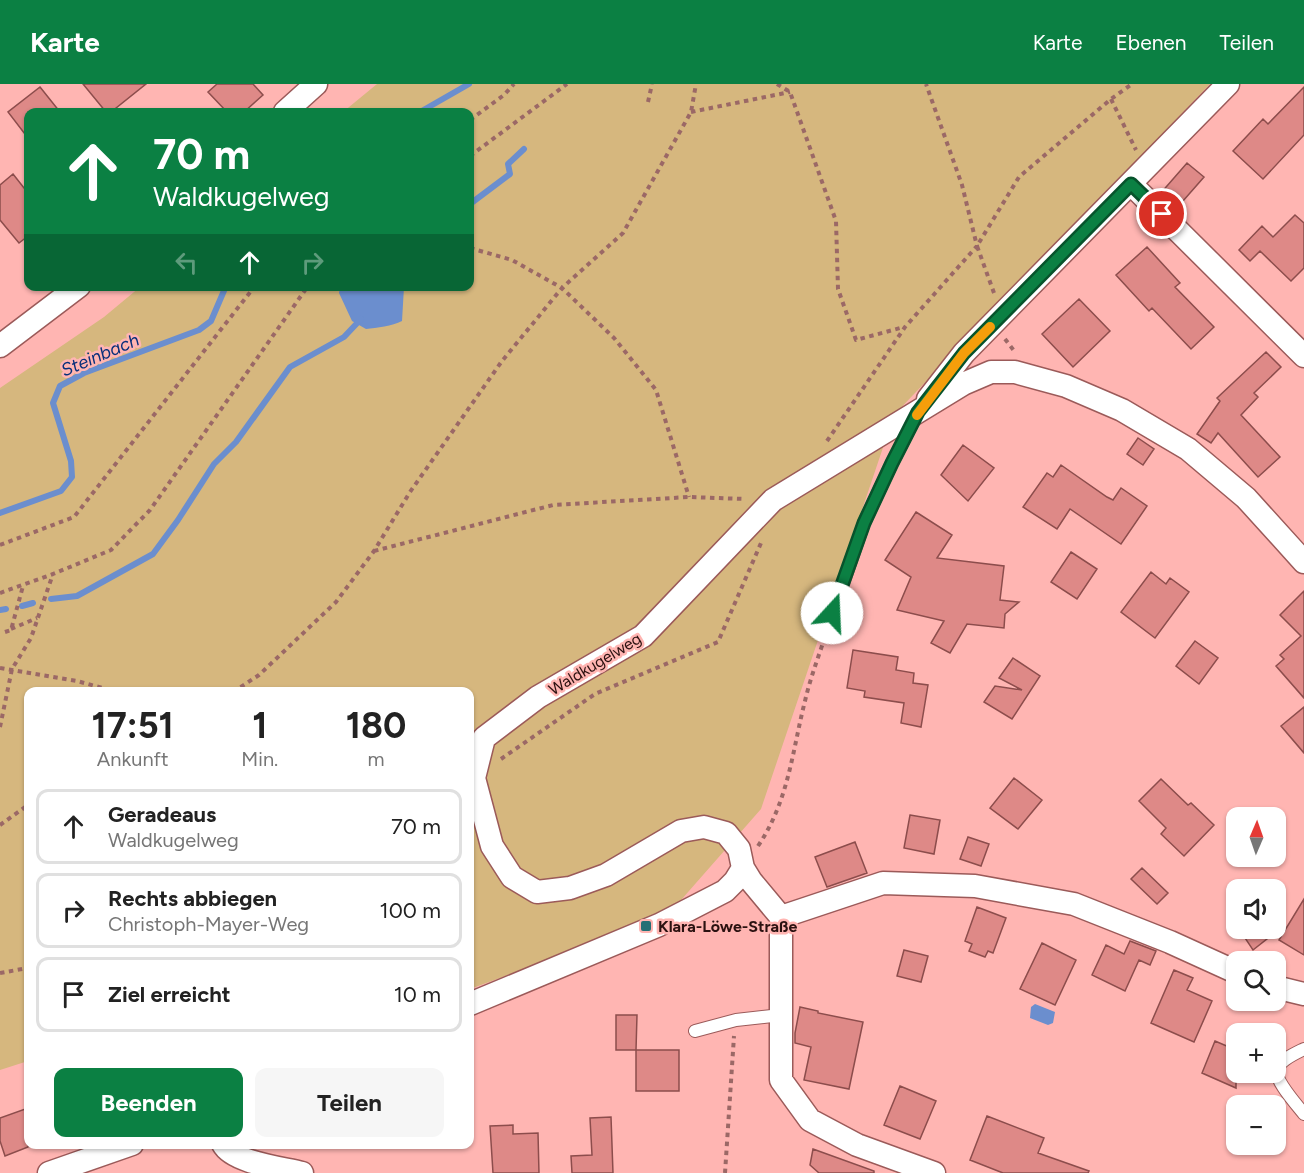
<!DOCTYPE html>
<html lang="de">
<meta charset="utf-8">
<style>
:root{--surface:#fff;--page:#f6f6f6;--text:#222;--muted:#767676;--line:#e0e0e0;--accent:#0b8043}
body{margin:0;font-family:Figtree,sans-serif;background:var(--page);color:var(--text);height:100vh;display:flex;flex-direction:column;font-size:22px;white-space:nowrap}
*{box-sizing:border-box;margin:0}
p{font-size:20px;color:var(--muted)}
.icon{flex:none;width:33px;height:33px;fill:none;stroke:currentColor;stroke-width:2;stroke-linecap:round;stroke-linejoin:round}
.map{position:relative;flex:1;overflow:hidden}
.side{position:absolute;left:24px;top:603px;width:450px;height:462px;display:flex;flex-direction:column;background:var(--surface);border-radius:12px;box-shadow:0 2px 4px #0004}
.side>*{flex:none}
.banner{position:absolute;left:24px;top:24px;width:450px;height:183px;border-radius:12px;box-shadow:0 2px 4px #0004;background:#0b8043;color:#fff;overflow:hidden}
.needle{width:39px;rotate:2deg}
.buttons{position:absolute;left:1226px;top:723px;display:grid;gap:12px}
.buttons a{display:grid;place-items:center;width:60px;height:60px;border-radius:12px;background:var(--surface);box-shadow:0 2px 4px #0004;font-size:30px}
.pin{position:absolute;display:grid;place-items:center;width:51px;height:51px;color:#fff;margin:-26px;border:3px solid #fff;border-radius:50%;box-shadow:0 2px 6px #0007}
.me{position:absolute;width:66px;margin:-33px;rotate:20deg;stroke-linejoin:round;filter:drop-shadow(0 0 4px #0008)}
.turn{display:flex;align-items:center;gap:21px;height:126px;padding:0 30px;font-size:27px}
.turn .icon{width:78px;height:78px;stroke-width:2.5}
.turn b{display:block;font-size:42px;line-height:51px}
.lanes{display:flex;align-items:center;height:57px;padding:0 30px;background:#0003;justify-content:center;gap:30px;direction:ltr}
.lanes .off{opacity:.35}
.eta{display:flex;justify-content:space-evenly;align-items:center;height:102px;text-align:center}
.eta b{font-size:36px;font-weight:700;line-height:42px}
.action{display:flex;gap:12px;margin-top:auto;padding:12px 30px}
.action a{flex:1;height:69px;border-radius:12px;background:var(--accent);color:#fff;font-size:24px;font-weight:700;line-height:69px;text-align:center}
.action a+a{background:var(--page);color:var(--text)}
ul{padding:0;list-style:none}
li{display:flex;align-items:center;gap:18px;height:75px;margin:0 12px 9px;padding:0 18px;border:3px solid var(--line);border-radius:12px}
li div{flex:1}
li b{display:block;font-size:22px}
li em{font-style:normal}
header{display:flex;align-items:center;gap:36px;box-sizing:border-box;height:84px;padding:0 30px;background:var(--accent);color:#fff}
header strong{font-size:28px}
nav{display:flex;gap:33px;margin-inline-start:auto;font-size:21px}
.map>svg:first-child{display:block}
.green{fill:#d6b77e}
.water{fill:#6b8ece}
.lines{fill:none;stroke-linecap:round;stroke-linejoin:round}
.stream{stroke:#6b8ece;stroke-width:6}
.building{fill:#de8987;stroke:#8c4d4c;stroke-width:1.5}
.service-casing{stroke:#9b5a59;stroke-width:14}
.minor-casing{stroke:#9b5a59;stroke-width:25}
.path{stroke:#9b6866;stroke-width:4;stroke-dasharray:4.5 4.5;stroke-linecap:butt}
.service{stroke:#fff;stroke-width:12}
.minor{stroke:#fff;stroke-width:22}
.route-casing{stroke:#07532c;stroke-width:15}
.route{stroke:#0b8043;stroke-width:10}
.slow{stroke:#f59e0b;stroke-width:10}
.poi-dot{fill:#257075;stroke:#ffb5b2;stroke-width:2}
.labels{text-anchor:middle;dominant-baseline:central;stroke-width:5;stroke-linejoin:round;paint-order:stroke}
.street-label{font-size:16px;fill:#2b1110;stroke:#ffb5b2}
.poi-label{font-size:16px;font-weight:bold;fill:#2b1110;stroke:#ffb5b2;text-anchor:start}
.water-label{font-size:18px;font-style:italic;fill:#082f7a;stroke:#ffb5b2}
</style>
<header>
<strong>Karte</strong>
<nav><a>Karte</a><a>Ebenen</a><a>Teilen</a></nav>
</header>
<div class="map">
<svg width="1304" height="1089" viewBox="0 0 1304 1089">
<rect width="100%" height="100%" fill="#ffb5b2"/>
<!-- green -->
<path class="green" d="M377,0H1210L894,331L761,725L667,832L470,905V608H28V977L0,986V304L104,233L140,203L470,202V28H343Z"/>
<!-- water -->
<path class="water" d="M340,203H404L402,237C392,242 377,244 366,245L352,237L339,209Z
M1035,920L1055,928L1053,939L1048,941L1030,934L1031,923Z"/>
<g class="lines">
<!-- stream -->
<path class="stream" d="M420,28L469,0
M470,120L510,90L508,80L524,65
M0,429L61,407L72,393L71,377L53,319L60,302L84,289L199,246L211,237L226,202
M51,515L77,512L153,470L178,436L214,380L236,358L290,283L344,253L361,235
M22,522L33,519
M0,526L6,525"/>
</g>
<!-- building -->
<path class="building" d="M83,0H146L111,28H106Z
M217,0H253L263,11L244,28H227L208,8Z
M40,3L60,28H28V54L8,28Z
M1304,3V51L1263,95L1233,67L1263,35L1268,40Z
M1187,79L1204,93L1176,125L1160,110Z
M13,90L28,109V152L19,159L0,136V101Z
M1295,131L1304,139V184L1291,197L1260,167L1250,177L1239,166L1262,142L1273,153Z
M1147,163L1180,199L1175,203L1214,243L1191,265L1152,224L1149,227L1116,191Z
M1079,215L1110,247L1073,283L1042,250Z
M1266,268L1281,283L1254,309L1258,313L1241,331L1280,373L1258,393L1218,349L1211,359L1197,350L1220,317L1217,314Z
M1138,354L1154,365L1143,381L1127,370Z
M963,361L994,384L968,417L941,391Z
M1061,381L1107,413L1113,416L1121,404L1147,422L1121,460L1070,425L1057,445L1023,423L1047,389L1053,393Z
M916,428L952,451L937,474L1004,482L1000,516L1019,518L1005,530L1004,544L967,540L950,569L931,559L944,537L897,526L911,493L885,476Z
M1071,468L1097,485L1077,515L1051,498Z
M1151,488L1166,500L1170,494L1189,508L1155,554L1121,528Z
M1304,507V614L1276,582L1284,575L1280,571L1301,552L1280,531Z
M1195,557L1218,574L1199,600L1176,582Z
M853,566L898,573L896,586L914,589L913,599L928,601L921,643L901,639L904,619L864,613L865,607L847,604Z
M1013,574L1040,592L1012,635L984,618L995,602L1022,606L999,594Z
M1304,623V669L1281,642Z
M1014,694L1042,716L1018,745L990,724Z
M1161,695L1188,721L1191,719L1214,741L1184,772L1161,750L1166,744L1139,717Z
M910,731L940,736L934,770L904,764Z
M968,753L989,760L981,782L960,775Z
M855,758L867,789L827,803L815,773Z
M1142,784L1168,809L1157,820L1131,795Z
M1304,815V871L1279,856Z
M977,823L1006,834L993,869L988,867L985,873L969,867L972,860L965,857Z
M1251,844H1281L1253,866L1243,851Z
M1130,857L1156,867L1150,881L1139,876L1125,907L1092,891L1106,861L1124,870Z
M1042,859L1076,876L1055,921L1020,905Z
M904,866L928,872L921,898L897,892Z
M1174,886L1193,894L1187,906L1212,917L1194,958L1151,939Z
M800,923L818,927V929L863,938L849,1005L804,996L811,963L795,959V949Z
M616,931H637L636,966H616Z
M1215,957L1236,966V1004L1202,989Z
M636,966H679V1007H636Z
M900,1002L936,1017L920,1055L884,1041Z
M28,1024V1063L5,1072L0,1057V1034Z
M987,1032L1044,1054L1038,1069L1089,1087L1088,1089H1003L970,1076Z
M611,1033L613,1089H572L571,1072L592,1071L590,1034Z
M513,1041V1050L538,1049L539,1089H493L490,1042Z
M813,1065L874,1087V1089H819L810,1081Z"/>
<g class="lines">
<!-- service casing -->
<g class="service-casing">
<path id="service" d="M833,529L864,439L892,379L916,332
M695,947L736,936L781,931
M1304,965C1296,969 1280,976 1277,985C1274,996 1297,1021 1304,1030"/>
</g>
<!-- minor casing -->
<g class="minor-casing">
<path id="minor" d="M285,28L316,0
M1131,100L1304,272
M0,262L79,202
M928,315L964,269L1228,0
M743,784L751,797L781,833V996L810,1036L857,1061L934,1089
M781,833L883,799L975,802L1074,820L1170,858L1236,888
M1275,903L1304,910
M470,920L659,841L725,807L735,797L743,784L739,765L726,749L704,743L681,747L606,791L570,804L537,808L512,793L492,762L474,694L484,654L538,613L643,552L773,416L963,300L991,288H1015L1066,302L1122,326L1188,365L1246,414L1304,478
M223,1060C233,1079 283,1084 302,1089
M49,1089L132,1060"/>
</g>
<!-- path -->
<path class="path" d="M777,0L790,8L836,137L838,205L856,256L904,243
M1111,15L1136,66
M648,18L652,0
M691,28L790,8
M470,36L504,11L514,0
M470,72L567,0
M470,164L512,176L562,204L614,254L656,306L689,413
M994,209L977,162L1019,93L1111,15L1132,0
M1005,255L1015,268
M827,357L905,243L977,162L962,101L926,0
M0,461L74,433L255,202
M374,467L553,421L689,413L745,415
M0,509L53,490L111,466L150,426L308,202
M11,545L37,534
M5,548L11,546L23,502
M0,584L77,597L117,608
M233,608L259,591L336,518L374,467L410,408L502,277L562,204L623,149L691,28L696,0
M0,643L12,585L31,554L53,490
M501,675L595,610L718,558L761,459
M0,741L28,721
M758,762C789,716 792,668 805,617C811,591 821,566 829,541
M0,889L28,884
M725,1089L734,952"/>
<!-- service -->
<use href="#service" class="service"/>
<!-- minor -->
<use href="#minor" class="minor"/>
</g>
<g class="lines">
<!-- route casing -->
<g class="route-casing">
<path id="route" d="M832,529L864,439L892,379L918,328L964,269L1131,100L1162,130"/>
</g>
<!-- route -->
<use href="#route" class="route"/>
<!-- slow -->
<path class="slow" d="M917,331L964,269L990,243"/>
</g>
<!-- markers -->
<rect class="poi-dot" x="640" y="836" width="12" height="12" rx="3"/>
<g class="labels">
<!-- street labels -->
<g class="street-label">
<text transform="translate(595 580) rotate(-31)">Waldkugelweg</text>
</g>
<!-- poi labels -->
<g class="poi-label">
<text x="658" y="842">Klara-Löwe-Straße</text>
</g>
<!-- water labels -->
<g class="water-label">
<text transform="translate(100 271) rotate(-23)">Steinbach</text>
</g>
</g>
</svg>
<div class="buttons">
<a><svg class="needle" viewBox="-14 -14 28 28"><path d="M0-13l5 13h-10z" fill="#e53935"/><path d="M0 13l5-13h-10z" fill="#767676"/></svg></a>
<a><svg class="icon" aria-label="sound" viewBox="0 0 24 24"><path d="M4 9h4l5-4v14l-5-4H4zM17 9q2 3 0 6"/></svg></a>
<a><svg class="icon" aria-label="search" viewBox="0 0 24 24"><circle cx="10" cy="10" r="6"/><path d="M15 15l6 6"/></svg></a>
<a>+</a>
<a>−</a>
</div>
<div class="pin" style="left:1162px;top:130px;background:#d93025"><svg class="icon" aria-label="arrive" viewBox="0 0 24 24"><path d="M6 21V4h12l-3 4 3 4H6"/></svg></div>
<svg class="me" style="left:832px;top:529px" viewBox="-20 -20 40 40"><circle r="19" fill="#fff"/><path d="M0-13L10 11 0 6-10 11z" fill="#0b8043"/></svg>
<div class="banner">
<div class="turn"><svg class="icon" aria-label="ahead" viewBox="0 0 24 24"><path d="M12 20V5M6 11l6-6 6 6"/></svg><div><b>70 m</b>Waldkugelweg</div></div>
<div class="lanes"><svg class="icon off" aria-label="left" viewBox="0 0 24 24"><path d="M17 20v-9H6M10 6l-5 5 5 5"/></svg><svg class="icon" aria-label="ahead" viewBox="0 0 24 24"><path d="M12 20V5M6 11l6-6 6 6"/></svg><svg class="icon off" aria-label="right" viewBox="0 0 24 24"><path d="M7 20v-9h11M14 6l5 5-5 5"/></svg></div>
</div>
<section class="side">
<div class="eta">
<div><b>17:51</b><p>Ankunft</p></div>
<div><b>1</b><p>Min.</p></div>
<div><b>180</b><p>m</p></div>
</div>
<ul>
<li><svg class="icon" aria-label="ahead" viewBox="0 0 24 24"><path d="M12 20V5M6 11l6-6 6 6"/></svg><div><b>Geradeaus</b><p>Waldkugelweg</p></div><em>70 m</em></li>
<li><svg class="icon" aria-label="right" viewBox="0 0 24 24"><path d="M7 20v-9h11M14 6l5 5-5 5"/></svg><div><b>Rechts abbiegen</b><p>Christoph-Mayer-Weg</p></div><em>100 m</em></li>
<li><svg class="icon" aria-label="arrive" viewBox="0 0 24 24"><path d="M6 21V4h12l-3 4 3 4H6"/></svg><div><b>Ziel erreicht</b></div><em>10 m</em></li>
</ul>
<div class="action"><a>Beenden</a><a>Teilen</a></div>
</section>
</div>
